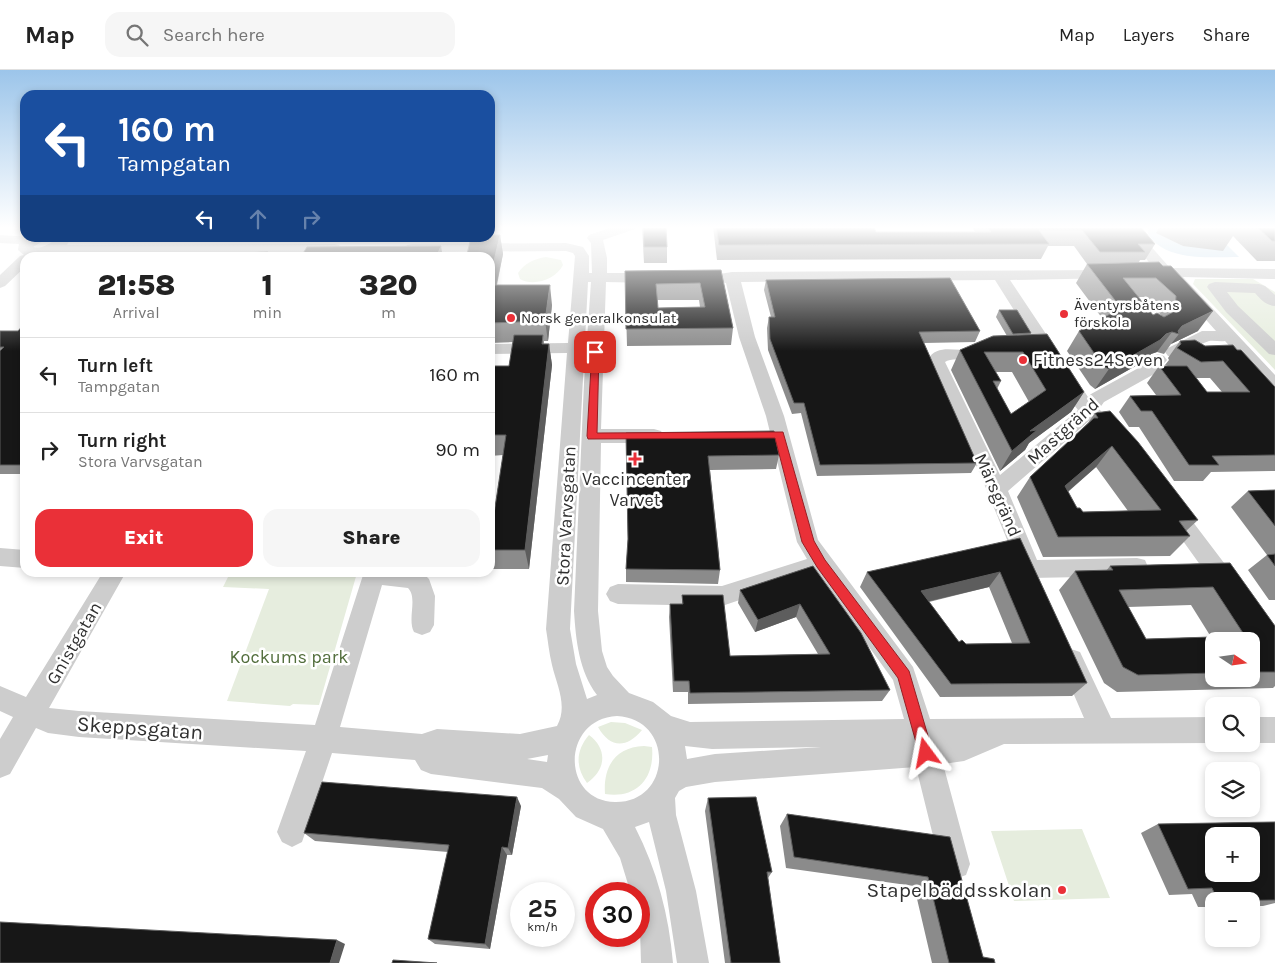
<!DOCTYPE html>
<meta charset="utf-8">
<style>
:root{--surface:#fff;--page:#f6f6f6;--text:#222;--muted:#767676;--line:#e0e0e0;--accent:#ea3038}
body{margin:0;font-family:Karla,sans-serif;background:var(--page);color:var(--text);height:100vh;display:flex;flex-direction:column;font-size:19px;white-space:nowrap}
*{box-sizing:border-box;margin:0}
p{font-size:16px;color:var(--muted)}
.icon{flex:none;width:28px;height:28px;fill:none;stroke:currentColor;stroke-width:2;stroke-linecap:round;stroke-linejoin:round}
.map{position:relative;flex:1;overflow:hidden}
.details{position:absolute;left:20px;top:182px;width:475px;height:325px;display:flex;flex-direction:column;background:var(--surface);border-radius:15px;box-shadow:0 2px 8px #0003}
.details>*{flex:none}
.banner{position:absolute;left:20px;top:20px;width:475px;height:152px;border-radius:15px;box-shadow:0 2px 8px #0003;background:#1a4fa0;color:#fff;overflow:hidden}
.needle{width:32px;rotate:103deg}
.buttons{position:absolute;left:1205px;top:562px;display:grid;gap:10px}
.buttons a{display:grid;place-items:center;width:55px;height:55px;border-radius:10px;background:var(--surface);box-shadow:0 2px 8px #0003;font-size:25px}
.speed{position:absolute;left:510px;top:812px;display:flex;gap:10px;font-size:25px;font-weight:700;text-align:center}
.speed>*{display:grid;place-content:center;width:65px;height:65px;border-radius:50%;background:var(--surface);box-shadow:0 2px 8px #0003;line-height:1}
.speed small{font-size:12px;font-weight:400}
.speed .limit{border:8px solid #d22;background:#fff;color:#111}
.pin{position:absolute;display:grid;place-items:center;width:42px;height:42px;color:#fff;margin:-21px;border-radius:10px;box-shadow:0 2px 8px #0006}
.me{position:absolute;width:55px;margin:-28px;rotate:347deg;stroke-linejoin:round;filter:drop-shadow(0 0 4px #0008)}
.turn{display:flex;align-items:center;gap:18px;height:105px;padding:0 15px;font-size:22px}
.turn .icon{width:65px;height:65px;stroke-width:2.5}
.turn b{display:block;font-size:35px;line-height:42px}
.lanes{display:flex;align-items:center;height:48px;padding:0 15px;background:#0003;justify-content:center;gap:25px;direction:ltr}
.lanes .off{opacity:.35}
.eta{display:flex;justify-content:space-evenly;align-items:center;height:85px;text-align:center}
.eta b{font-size:30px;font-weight:800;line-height:35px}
.cta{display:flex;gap:10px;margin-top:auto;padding:10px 15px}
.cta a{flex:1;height:58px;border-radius:15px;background:var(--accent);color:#fff;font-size:20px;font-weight:800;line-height:58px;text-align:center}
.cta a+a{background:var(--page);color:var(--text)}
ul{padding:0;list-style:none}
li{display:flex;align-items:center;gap:15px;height:75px;padding:0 15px;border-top:1px solid var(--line)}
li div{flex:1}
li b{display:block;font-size:19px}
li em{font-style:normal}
header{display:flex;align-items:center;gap:30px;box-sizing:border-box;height:70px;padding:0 25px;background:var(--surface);border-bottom:1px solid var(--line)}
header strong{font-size:24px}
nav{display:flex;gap:28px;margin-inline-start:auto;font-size:18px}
.search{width:350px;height:45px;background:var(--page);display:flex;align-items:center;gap:12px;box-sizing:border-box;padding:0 18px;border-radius:15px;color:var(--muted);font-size:19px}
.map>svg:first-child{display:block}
.green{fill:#e6edde}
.water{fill:#cadfed}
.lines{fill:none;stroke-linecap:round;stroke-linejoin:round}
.minor{fill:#cdcdcd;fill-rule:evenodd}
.wall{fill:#8b8b8b;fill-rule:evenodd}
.shaded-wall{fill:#5d5d5d}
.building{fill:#171717;stroke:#5d5d5d;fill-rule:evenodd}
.route{fill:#ea3038;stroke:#981f24}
.poi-dot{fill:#ea3038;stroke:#fff;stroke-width:2}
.labels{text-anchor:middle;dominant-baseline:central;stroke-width:5;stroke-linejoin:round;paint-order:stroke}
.far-poi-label{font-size:15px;fill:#303030;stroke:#fff;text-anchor:start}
.poi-label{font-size:18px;fill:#303030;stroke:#fff;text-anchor:start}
.street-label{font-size:18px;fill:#303030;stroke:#fff}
.park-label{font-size:18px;fill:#526e3c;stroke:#fff}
.near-street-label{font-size:21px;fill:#303030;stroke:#fff}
.near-poi-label{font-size:21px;fill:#303030;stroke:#fff;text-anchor:end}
</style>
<header>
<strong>Map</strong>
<div class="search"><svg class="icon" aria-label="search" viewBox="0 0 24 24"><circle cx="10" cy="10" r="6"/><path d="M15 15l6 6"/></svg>Search here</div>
<nav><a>Map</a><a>Layers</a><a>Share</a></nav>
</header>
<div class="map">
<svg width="1275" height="893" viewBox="0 0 1275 893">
<rect width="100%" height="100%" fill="#fff"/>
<!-- green -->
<path class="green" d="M546,187L561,190L563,195C556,209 534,217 520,209L518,203C525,193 534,189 546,187Z
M1195,209H1253L1275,222V300L1193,214Z
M230,503H357L319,635L293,634L290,636L227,631L269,519L223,517Z
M611,652L625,653L642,660C626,679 610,678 598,657Z
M589,665C608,679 606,700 587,713C575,697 576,680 589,665Z
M644,676L652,677C655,708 637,729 605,724C603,697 615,677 644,676Z
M1082,759L1110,828L1014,831L991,761Z"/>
<!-- water -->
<path class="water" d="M1149,156H1167L1159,164L1183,176L1218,166L1239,187C1211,187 1165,192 1148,164Z"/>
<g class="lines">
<!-- minor -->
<path class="minor" d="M615,156H637L635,159L603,170L607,188V203H653L658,205L661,208L658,211L653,213L606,212L601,359H654L661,361L664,366L661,371L654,373H601L598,541L602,581L607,597L613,606L629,623L653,632L671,646L690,652L904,649L893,610L816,504L722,536L618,534L610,531L606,524L610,517L618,514L722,516L807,489L797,472L766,346L739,267L726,213L713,211L710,208L713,205L732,202L1110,200L1115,202L1118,205L1115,208L1010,210L1088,327L1091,324L1144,295L1152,286L1158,284L1164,286L1167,290L1156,303L1104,332L1099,339L1124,366L1121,371C1106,375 1098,361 1089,351L1008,421L1037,490L1137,488L1145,490L1148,497L1145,504L1137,506L1030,508L1022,506L1019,499L981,406L927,290C938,273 954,282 968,279C977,277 982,273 992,275L995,279C984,294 957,285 945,292L1000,405L1078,340L1071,331L995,210L741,212L755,267L784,346L818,470L913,597L930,649L1084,648L1059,590L1062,582L1071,579L1080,582L1111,648L1214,647V673L1004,674L964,691L943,694L970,794L966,805L955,809L944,805L940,794L916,697L715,712L686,717L679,721L675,728L676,745L696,821L709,893H677L666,821L649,752L635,757C657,800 669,845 673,893H641L639,824H631L620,788L603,759L576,747L559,729L542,718L431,704L421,700L415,690L332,683L302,772L292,777L282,772L277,762L306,681L79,667L48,663L36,658L10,704L0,708V669L13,647L0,641V616L26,627L103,502H126L49,638L79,641L315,655L364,502H420L424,504L429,509L435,526L434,555L430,562L422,565L414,562C407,549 418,528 408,518L382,515L340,657L422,664L437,659L520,664L557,656C568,636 557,616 552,595C549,583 548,571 546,559L567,283L490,284V274L568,273L575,186L573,183L566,181L412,182L407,181L405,178L407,175L412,174L566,173L583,177L589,186V203H592L591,173L587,168L589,165ZM588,212H591L584,313L574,541C576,571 579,601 597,625L587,629L576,594L570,559ZM617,646C675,649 672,733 615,732C561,731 561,649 617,646ZM685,676L712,679L821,677L715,684L687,689ZM548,685L547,692L527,689Z
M1118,156H1133L1170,198L1275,199V209L1183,207L1275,305V322L1269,320L1225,271C1220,272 1214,270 1209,271C1195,275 1183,290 1168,286L1165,282L1168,278L1202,261H1216L1177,217L1163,207L1142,205L1139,202L1142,199L1154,198Z
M0,165L45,168L43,171L33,177C47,181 53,166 67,168L69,171L67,175L334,174L339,175L341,178L339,181L334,182L54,183L25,188V197L5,216L0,218V205L20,186L24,185L18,180L19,174L0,173Z
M1215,212L1259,214L1265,216L1275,225V236C1266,235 1261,230 1255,223L1227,222L1238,236L1275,271V285L1269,284L1226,242L1207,217L1209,214Z
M1170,429L1177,431L1237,510L1240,517L1237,524L1229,527L1221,524L1163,443L1159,437L1163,431Z
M0,478L25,480V498L0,496Z
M1251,647H1275V673H1251Z"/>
</g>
<!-- wall -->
<path class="wall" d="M642,156H666L667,177V193H644Z
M713,156H873L876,162H975L972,156H1140L1155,174L1145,190H1140L1139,192H1159L1198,261L1171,274L1164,284L1157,282L1151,284L1146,290L1095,319L1090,315L1067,281L1079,261L1102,248L1076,213L1087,194L1074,176H1048L1041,189L717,190ZM1138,227H1143L1162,246L1153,245Z
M1160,156H1275V191H1257L1233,166L1223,181L1183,176L1156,163Z
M500,165L503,184L497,215L552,235L548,271H544V274H549L552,295L529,499H490V444H494L503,385L490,386V296H509L513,272L490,273V188Z
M721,200L733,258L731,275L627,276L625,201ZM657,230H699L700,237L658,238Z
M766,210L980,261L975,272L923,273L977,393L971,403L817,406L801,343L792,344L768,280L767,258L769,247H771L764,220Z
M999,240L1031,263L1030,265L1084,322L1071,342L1029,373L1025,380L1000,401L951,300L960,280L1007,266L996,247ZM995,302H1012L1029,332L1011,344L997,319L1001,311Z
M25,253V404H0V261H18Z
M1195,270L1275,317V401L1211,402L1203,411H1174L1139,357H1129L1119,342L1130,326L1156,325L1147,313L1159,296H1168L1165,295L1169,290L1168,288L1180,271ZM1196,308H1210L1222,322H1207Z
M1095,343L1198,450L1186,461L1190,466L1170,486L1043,487L1017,427L1030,407L1088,353ZM1096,397L1128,441L1083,442L1077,438L1068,422Z
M626,363L779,385L776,399L710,400L719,484V487L720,500L718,514L626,512V499L628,469Z
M1275,420V530H1269L1248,500L1267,485L1231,437L1248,421Z
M1020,468L1087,613L1072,626L940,627L860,517L867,502ZM989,517L1012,573L966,574L959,572L929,532Z
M1230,493L1275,556V616L1273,618L1117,622L1104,613L1059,520L1075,501H1106L1110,496ZM1191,535L1211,567L1146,569L1128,537ZM1214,571H1251V609H1214Z
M813,496L890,620L882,631L688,634V622H673L669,547L670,534H682V525L730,586L818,584L796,547L755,562L738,533L740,520Z
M708,728L772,802L768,808L780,893H725L705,741Z
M521,736L512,785H507L490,879L435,874L428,869L448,782L315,771L304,763Z
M787,744L950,767L983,887L995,893H932L914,816L786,798L780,756Z
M1275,752V833L1263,836H1251V831H1214V837H1198L1192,824L1169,825L1141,763L1158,754Z"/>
<!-- shaded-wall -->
<path class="shaded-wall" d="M500,165L503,184L492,235L490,222V209Z
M441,176L443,188H436Z
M268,182L271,188H265Z
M212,183L215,188H209Z
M158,184L160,188H155Z
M550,215L552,235L548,271L545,251Z
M1213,241L1198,261L1171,274L1179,264H1176L1182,256Z
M1172,262L1157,282L1151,284L1146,290L1095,319L1109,299L1166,264Z
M549,274L552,295L529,499L525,480Z
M1084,322L1071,342L1029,373L1025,380L1000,401L1012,381L1030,361Z
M1112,376L1096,397L1050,437L1065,416Z
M1000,502L989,517L913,535L921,521Z
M800,534L796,547L755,562L758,550Z
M517,727L521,736L512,785L508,778Z
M502,777L507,785L490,879L485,874Z
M337,870L345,874L339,893H330Z"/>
<!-- building -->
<path class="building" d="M643,156H666L667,177H644Z
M716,156H873L876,162H991L987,156H1140L1155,174H1138L1145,182H1100L1082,160H1039L1049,174L719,175Z
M1256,156H1275V171H1272Z
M490,165H500L490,209V188H466L471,168H490Z
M441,176L436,188H300L307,177Z
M268,182L265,188H239L242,183Z
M187,183H212L209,188H184Z
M132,184H158L155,188H130Z
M1159,192L1163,196H1171L1213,241L1182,256L1178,261L1179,264L1172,262L1166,264L1160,270L1109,299L1103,296L1079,261L1121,238L1087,194ZM1123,208H1156L1176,226L1175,241L1164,247L1157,243L1153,245Z
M721,200L733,258L626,259L625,201ZM700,213L705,237L658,238L656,214Z
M950,208L980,261L919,262L977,393L820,395L804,333H794L770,269L769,247H775L766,210Z
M490,215H550L545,251L490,253Z
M999,240H1017L1031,263L1013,264Z
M25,253V395H0V281L4,277H0V261H18Z
M1047,264L1084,322L1030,361L1037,360L1012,381L960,280L993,266ZM984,282H1023L1046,320L1011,344L993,311H1001Z
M514,265H543L542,274H549L525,480H490V444H494L506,365H490V296H509Z
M1195,270L1205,276L1233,275L1237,280H1241L1275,317V385L1212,386L1219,395H1189L1152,341H1141L1130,326L1181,325L1159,296H1187L1207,322H1250L1223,291L1201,292L1177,278L1181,274L1180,271Z
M1110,341L1138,372L1198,450L1179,451L1190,466L1058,467L1030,407L1094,348H1098L1095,343ZM1112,376L1161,440L1083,442L1080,438H1077L1065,416Z
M774,361L779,385L708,386L720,500L626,499L628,469L626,363Z
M1275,420V456L1248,421Z
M1020,468L1087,613L951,614L867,502ZM1000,502L1030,573L966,574L962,570L959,572L921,521Z
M1275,484V496L1267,485Z
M1230,493L1275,556V602H1251V571H1214V603L1138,605L1123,597L1075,501L1113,500L1110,496ZM1213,517L1245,566L1146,569L1119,520Z
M813,496L861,563L890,620L690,623L689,611H674L670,534H683L682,525H723L730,586L830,584L800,534L758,550L740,520Z
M322,712L517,727L508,778L502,777L485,874L428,869L449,775L304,763Z
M756,727L772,802H767L780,893H731L708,728Z
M787,744L950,767L983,887L994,889L995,893H949L928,807L794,787Z
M1275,752V830L1218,831L1212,818L1188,819L1158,754ZM1214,766H1251V804H1214Z
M0,852L337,870L330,893H0Z
M393,890L437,893H392Z"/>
<!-- sky -->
<linearGradient id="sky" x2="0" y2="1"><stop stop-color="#9cc5ea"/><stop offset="0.56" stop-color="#fff"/><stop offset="1" stop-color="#fff" stop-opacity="0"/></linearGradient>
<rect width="1275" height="281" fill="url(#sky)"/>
<!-- route -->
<path class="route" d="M592,280H595L599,282L597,363L783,362L814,471L825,490L909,601L933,683L931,688L926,690L921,688L919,683L898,608L817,497L802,472L775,368L588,369L587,366Z"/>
<!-- markers -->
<g class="poi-dot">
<circle cx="1064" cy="244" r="5"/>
<circle cx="511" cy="248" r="5"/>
<circle cx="1023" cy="290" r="5"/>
<path d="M632.5 381.5h5v5h5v5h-5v5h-5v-5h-5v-5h5z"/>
<circle cx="1062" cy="820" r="5"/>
</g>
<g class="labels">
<!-- far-poi labels -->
<g class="far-poi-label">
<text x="1074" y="235">Äventyrsbåtens<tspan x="1074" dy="17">förskola</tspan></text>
<text x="521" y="248">Norsk generalkonsulat</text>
</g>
<!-- poi labels -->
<g class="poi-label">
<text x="1033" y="290">Fitness24Seven</text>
<text x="635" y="409" text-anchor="middle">Vaccincenter<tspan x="635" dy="21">Varvet</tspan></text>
</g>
<!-- street labels -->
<g class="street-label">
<text transform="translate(1063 361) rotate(-42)">Mastgränd</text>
<text transform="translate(998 425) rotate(66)">Märsgränd</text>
<text transform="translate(566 446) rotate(-87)">Stora Varvsgatan</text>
<text transform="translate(74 573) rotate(-60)">Gnistgatan</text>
</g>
<!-- park labels -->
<g class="park-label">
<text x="289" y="587">Kockums park</text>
</g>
<!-- near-street labels -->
<g class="near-street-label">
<text transform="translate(140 658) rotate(4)">Skeppsgatan</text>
</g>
<!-- near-poi labels -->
<g class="near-poi-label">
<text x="1052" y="820">Stapelbäddsskolan</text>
</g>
</g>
</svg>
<div class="buttons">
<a><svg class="needle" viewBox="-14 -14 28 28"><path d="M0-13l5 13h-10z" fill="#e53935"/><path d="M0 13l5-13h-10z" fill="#767676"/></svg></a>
<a><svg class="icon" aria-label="search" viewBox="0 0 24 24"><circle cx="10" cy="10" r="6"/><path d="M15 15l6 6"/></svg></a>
<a><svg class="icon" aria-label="layers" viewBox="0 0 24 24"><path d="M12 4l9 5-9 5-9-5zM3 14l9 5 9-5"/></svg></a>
<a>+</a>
<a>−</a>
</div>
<div class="speed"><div>25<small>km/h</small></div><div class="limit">30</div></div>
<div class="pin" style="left:595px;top:282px;background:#d93025"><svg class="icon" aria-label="arrive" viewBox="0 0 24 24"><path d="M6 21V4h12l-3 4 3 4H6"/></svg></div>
<svg class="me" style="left:926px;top:683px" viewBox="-20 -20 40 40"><path d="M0-17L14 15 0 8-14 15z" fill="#ea3038" stroke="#fff" stroke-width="4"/></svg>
<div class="banner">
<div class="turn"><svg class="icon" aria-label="left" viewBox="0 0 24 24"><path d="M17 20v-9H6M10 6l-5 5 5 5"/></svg><div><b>160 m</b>Tampgatan</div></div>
<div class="lanes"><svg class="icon" aria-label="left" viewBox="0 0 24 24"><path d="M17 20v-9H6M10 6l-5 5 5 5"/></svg><svg class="icon off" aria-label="ahead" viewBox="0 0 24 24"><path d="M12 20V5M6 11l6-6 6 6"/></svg><svg class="icon off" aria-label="right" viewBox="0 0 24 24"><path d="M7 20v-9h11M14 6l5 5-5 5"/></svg></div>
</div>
<section class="details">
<div class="eta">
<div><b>21:58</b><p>Arrival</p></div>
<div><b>1</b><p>min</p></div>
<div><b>320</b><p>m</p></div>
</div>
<ul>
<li><svg class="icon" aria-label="left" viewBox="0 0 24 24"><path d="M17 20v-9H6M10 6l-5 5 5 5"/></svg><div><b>Turn left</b><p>Tampgatan</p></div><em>160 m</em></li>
<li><svg class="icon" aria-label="right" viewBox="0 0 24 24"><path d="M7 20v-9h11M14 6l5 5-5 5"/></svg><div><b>Turn right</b><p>Stora Varvsgatan</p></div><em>90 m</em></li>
</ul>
<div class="cta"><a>Exit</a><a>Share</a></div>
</section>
</div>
